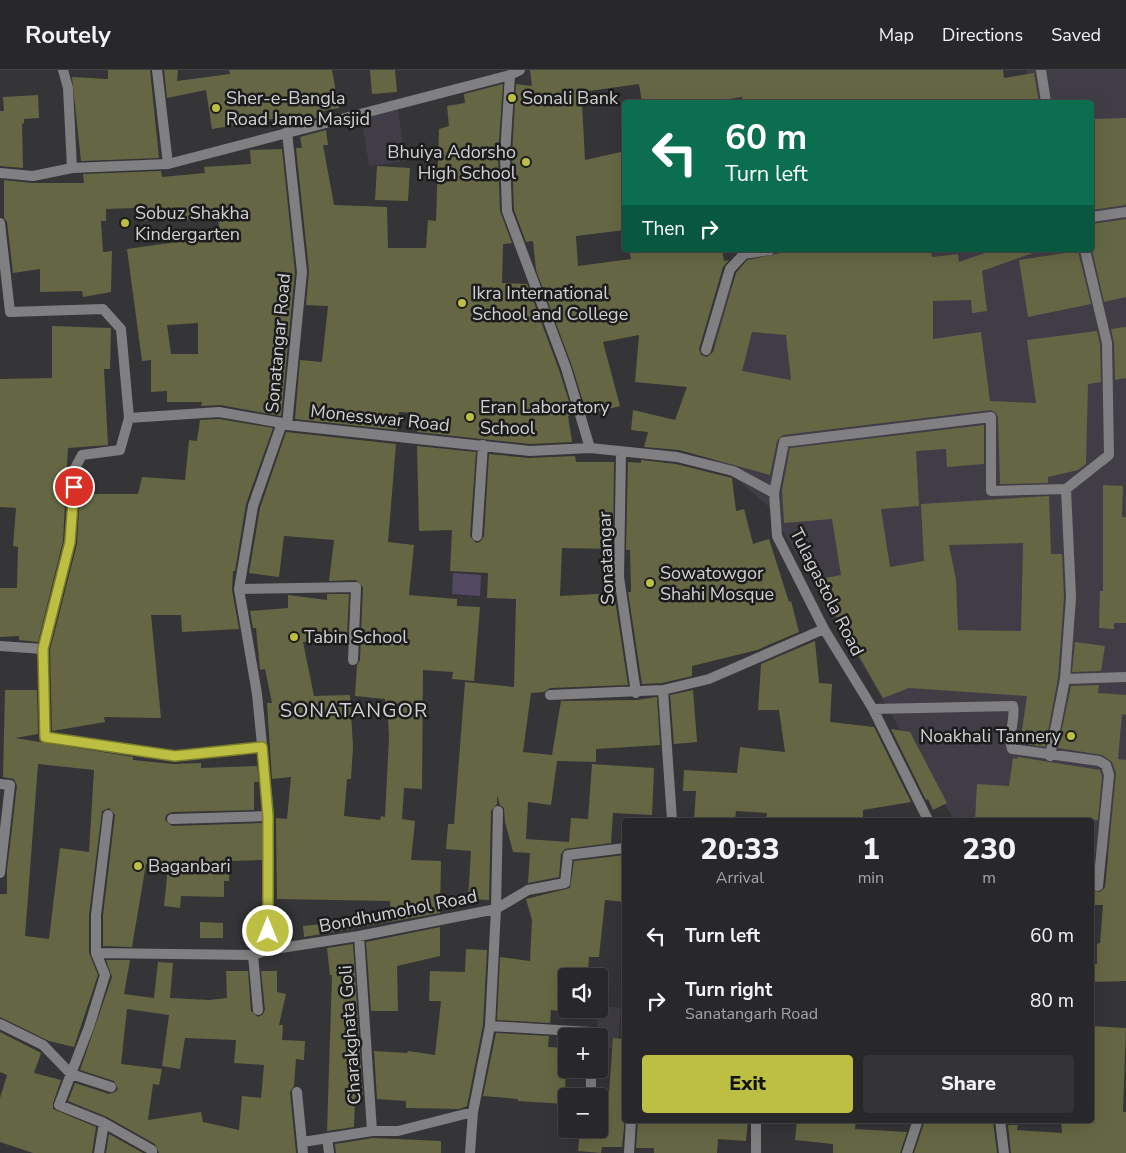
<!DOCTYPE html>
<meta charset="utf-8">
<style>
:root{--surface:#282729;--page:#343335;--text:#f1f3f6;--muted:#a5a5a8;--line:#444446;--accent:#bdbf43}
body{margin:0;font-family:"Nunito Sans",sans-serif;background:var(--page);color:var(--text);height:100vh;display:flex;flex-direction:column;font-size:19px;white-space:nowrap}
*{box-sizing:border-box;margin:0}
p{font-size:16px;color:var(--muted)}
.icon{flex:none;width:28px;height:28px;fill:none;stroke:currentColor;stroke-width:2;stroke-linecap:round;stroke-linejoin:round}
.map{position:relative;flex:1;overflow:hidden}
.sheet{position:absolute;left:622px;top:748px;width:472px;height:305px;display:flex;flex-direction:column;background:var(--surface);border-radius:5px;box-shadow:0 5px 20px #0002,0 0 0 1px var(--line)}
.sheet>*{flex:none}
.top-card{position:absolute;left:622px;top:30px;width:472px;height:152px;border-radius:5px;box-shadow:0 5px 20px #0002,0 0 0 1px var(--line);background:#0b6e4f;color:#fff;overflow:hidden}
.tools{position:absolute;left:558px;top:898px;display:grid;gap:10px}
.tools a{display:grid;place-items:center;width:50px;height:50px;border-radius:5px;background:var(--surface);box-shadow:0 5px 20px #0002,0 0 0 1px var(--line);font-size:25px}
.pin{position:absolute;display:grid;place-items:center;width:42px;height:42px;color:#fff;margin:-21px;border:2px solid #fff;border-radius:50%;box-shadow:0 1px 5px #0007}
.me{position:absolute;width:55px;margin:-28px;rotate:0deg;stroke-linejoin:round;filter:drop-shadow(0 0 4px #0008)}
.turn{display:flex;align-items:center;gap:18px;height:105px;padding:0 20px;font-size:22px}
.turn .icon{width:65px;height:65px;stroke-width:2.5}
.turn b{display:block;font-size:35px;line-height:42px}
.then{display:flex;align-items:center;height:48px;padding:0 20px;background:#0003;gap:10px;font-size:19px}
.eta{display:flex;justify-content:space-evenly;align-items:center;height:85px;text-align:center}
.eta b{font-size:30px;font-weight:800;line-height:35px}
.cta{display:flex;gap:10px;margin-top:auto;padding:10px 20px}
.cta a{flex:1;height:58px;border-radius:5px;background:var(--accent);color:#111;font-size:20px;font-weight:800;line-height:58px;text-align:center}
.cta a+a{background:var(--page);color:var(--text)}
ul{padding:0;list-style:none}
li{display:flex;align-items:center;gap:15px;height:65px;padding:0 20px}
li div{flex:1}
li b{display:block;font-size:19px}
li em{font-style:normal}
header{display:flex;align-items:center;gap:30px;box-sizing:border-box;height:70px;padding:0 25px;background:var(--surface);border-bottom:1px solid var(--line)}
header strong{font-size:24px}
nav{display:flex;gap:28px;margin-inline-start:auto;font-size:18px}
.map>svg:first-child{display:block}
.built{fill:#403d46}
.green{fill:#524862}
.building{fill:#656744;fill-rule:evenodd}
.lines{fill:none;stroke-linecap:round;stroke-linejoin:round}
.pedestrian{stroke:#807f81;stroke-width:10}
.minor{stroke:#807f81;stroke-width:10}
.tertiary{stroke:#807f81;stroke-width:10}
.route-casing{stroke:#7b7c2c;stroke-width:12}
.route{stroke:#bdbf43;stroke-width:9}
.poi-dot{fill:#bdbf43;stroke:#1c1c1d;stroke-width:2}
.labels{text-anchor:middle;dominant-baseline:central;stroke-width:5;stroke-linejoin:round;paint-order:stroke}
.poi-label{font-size:18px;fill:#d1d1d3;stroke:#1c1c1d;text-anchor:start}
.street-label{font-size:18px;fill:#d1d1d3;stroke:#1c1c1d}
.quarter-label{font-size:20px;letter-spacing:1px;fill:#d1d1d3;stroke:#1c1c1d}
</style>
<header>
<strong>Routely</strong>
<nav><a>Map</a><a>Directions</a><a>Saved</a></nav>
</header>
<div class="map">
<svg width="1126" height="1083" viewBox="0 0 1126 1083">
<rect width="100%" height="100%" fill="#353437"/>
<!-- built -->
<path class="built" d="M1026,0H1126V787L1093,782L1092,750H954L768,436L691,371L711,312L719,219L925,180H1092V32H1034Z
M398,40L406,91L369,96L361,46Z
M599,935L621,938L617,979L599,977V966H596Z"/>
<!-- green -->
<path class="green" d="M453,503L481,505L480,526L452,524Z"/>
<!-- building -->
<path class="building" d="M108,0H150L159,88L81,91L72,7L108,9Z
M164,0H178L177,11L230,4L229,0H332L339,38L323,41L324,46L298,53L297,45L212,59L206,20L167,28Z
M370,0H395L397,22L372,24Z
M530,0H1003L1004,8L1034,3L1039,32H742V27L710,32H642L639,14L589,21L590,33L582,34L585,90L625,81V160L576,166L578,196L631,189L629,180H722L724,191L729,190L723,197L699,279L701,285L707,287L713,282L736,203L747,190L794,180H931L932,187L958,184L959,192L993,180H1035L1036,182L982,201L987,241L972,243L971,230L933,231V269L981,262L990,331L1036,333L1027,270L1097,261L1100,274L1101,312L1088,314L1086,394L1078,400L1048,407V413L1000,414L998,347L996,343L991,340L783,365L777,371L770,405L679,380L644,377L648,362L631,360L633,340L675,350L687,317L635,312L639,265L603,272L620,336L597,342L596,338L586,341L572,296L536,200L533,171L526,172L514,140L512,85L516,14L532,16ZM752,262L786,265L791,310L742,301Z
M503,14L498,85L500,141L512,173L503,174L502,213L527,214L559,300L573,344L568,346L572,372L530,374L417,362V343L399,342L397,360L295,349L300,290L322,292L328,236L306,235L309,201L296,78H302L300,67L326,60L328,75H323L334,135L387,137L388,178H426L428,150L436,151L439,59L449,56L447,36L465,33L464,24Z
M38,25L39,48L24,49V53L22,54L23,98L0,96V41H4L3,27Z
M1126,48V135L1092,140V49Z
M282,79L295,202L281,346L220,335L201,336L202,332H167V321L151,322V290L142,291L127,179L220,166L218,149L136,151L135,138L106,139V151H101L103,182L112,181L111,222L83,227L82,221L40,222V199L13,203L7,152L4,148V110L32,113H84L83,104L161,101L162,107L205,103L204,97L251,94L250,80ZM198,253V284H171L167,255Z
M377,96L410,98L408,131L375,130Z
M1126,149V227L1104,232L1092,180V154Z
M1078,181L1091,234L1028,247L1019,190Z
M52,256L111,258L110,299H104L108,375L68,378L63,471L38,572L19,570V566L0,567V518H17L18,477L13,476L16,438L0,437V309L52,308Z
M1126,257V308L1115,310L1114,273L1111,259Z
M219,349L273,358L246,434L235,501H233L232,520L239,559L182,562L181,545H151L161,648L104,647L105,652L52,661L50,580L77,474L80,424H138L142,407L185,410L189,370L197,371L200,350Z
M984,355V394L947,397L946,379L916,381L919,436L881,439L890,497L924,491L921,434L1049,426L1051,484H1062L1064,527L1058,608L1045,677L1020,673L1027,626L909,618L883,628L823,523L821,509L841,505L832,449L784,453L782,420L790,378ZM1023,473L1021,561L958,560L956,510L949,475Z
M286,362L396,374L388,472L414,475L409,525L457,529V536L480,537L474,611L452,609L453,602L423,600L422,719L404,718L402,749L415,751L411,790L441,791L440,843L304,867L303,856L391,847L390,831L277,829L276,748L287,749L291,707L272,709L267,633H272L265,599L260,600L256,558H253L250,541L288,538V525L327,530V524H349L347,567L303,572L314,626L350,625L353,677L351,709H347L344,746L380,750L381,746L385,747L389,668L388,648H385V629L355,626L357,595L360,590L363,517L356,510L329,511L334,470L284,466L279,507L249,503L260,438Z
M417,376L476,382L470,466L476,473L480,472L484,466L489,384L529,388L575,386L576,392H614L613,479L562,478L560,526L614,523L628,615L550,618L544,622L531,623L523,682L552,685L561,631L637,630L657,627L660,675L596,679V692L557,691L551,735L528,732L526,769L569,772L571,748L588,749L592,694L654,698L652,745L613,743L611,773L565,779L561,784L559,807L528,813L530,783L513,782L505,752L504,738L500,735L497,725V734L491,741L489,830L468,829L471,781L446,779L448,754H454L465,612L514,617L516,529L487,528L488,503L450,501L452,460L419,461Z
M641,390L676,394L732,408L736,441L744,439L753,474L769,469L789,532L791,531L799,562L757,580L692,596V606L662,613L642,614L628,522H631L630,480H626L628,392L641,393Z
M1103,415L1123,416L1122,447H1126V553H1114V559L1099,558L1100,521H1103Z
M815,571L819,613L832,614L830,652L874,657L911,732L863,740V750H766L767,743L736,741L735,750H694L696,721H683L684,700L737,703L740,677L785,682L779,640H758L761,594Z
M1075,572L1105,576L1101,601L1072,602Z
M1099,615L1098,623L1126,625V645L1122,644L1118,689L1126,690V911L1092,912V894H1097V874L1100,873L1103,835H1092V820L1100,822L1105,817L1116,703L1112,692L1102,685L1058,678L1071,616Z
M5,620H37L38,664L15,668L133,687V690L173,694L201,693V698L257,696L259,712H254V740L172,742L166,745L165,750L172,756L262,753V790L230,791L229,811H224V827L181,826L180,838L164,836L168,797L146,794L132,877L103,876V845L115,745L109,738L102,741L89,845V883L98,905L74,977L49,971L0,947V824H7V800L17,716L14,709L3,707ZM38,694L94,700L89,782L60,778L49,869L25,866Z
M693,620L697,672L674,674L670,625Z
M891,659L910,662L947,733L933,740L928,729L926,730Z
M1018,687L1100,700L1102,706L1098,750H975L977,714L1009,716L1013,688L1017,689Z
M625,785V832L605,830L599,887H589L588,901L566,899V942L551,940L550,953L497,950L500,887L530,891L532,850L526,829L570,818L574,791Z
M200,852L223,853V868H200Z
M440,857V886L397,896L398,941H371L366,872Z
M353,874L363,1027H355L354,1057L327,1061L332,905H330L327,878Z
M466,879L487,880L483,955L467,1036L459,1039L406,1038V1031L377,1029L374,981L407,983L408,981L435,985L441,931H429L430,901L465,902Z
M106,890H130L124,924L154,928L158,892L173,893L170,928L209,930L227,928L226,901H248L251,941L258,947L262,945L265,940L261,901H277V922L286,924L279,955H283L282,970L305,971L304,990L296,989L294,1016L290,1022L296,1083H159L155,1074L107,1047L68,1031L75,1013L109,1024L115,1022L118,1019L114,1011L80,1000L112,907ZM127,939L169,945L162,996L180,999L185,968L236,970L234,993L264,995L261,1028L242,1026L239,1060L203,1052L201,1042L148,1050L153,1014L159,1015L162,999L121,994Z
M1092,956L1126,958L1123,1042H1126V1083H1011L1008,1055H1018L1017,1060L1062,1063L1061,1050H1095Z
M0,962L41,983L34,1003L61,1010L53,1033V1039L96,1057L92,1083H33L0,1072V1028L7,1005L0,1002Z
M496,963L549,966L548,977L566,978L565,1034L518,1031V1029L483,1026Z
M613,968L625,969V1047L622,1077H602L601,1083L578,1081L580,1059H599V1036L608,1037Z
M638,1050H748L746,1071L718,1069L717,1083H654V1078H636Z
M797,1050H856L855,1059L907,1062L900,1083H833V1074L795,1070Z
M925,1050H993L997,1083H914Z
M109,1064L143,1083H106Z
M373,1068L441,1071V1083H336L335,1074Z"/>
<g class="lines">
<!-- pedestrian -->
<path class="pedestrian" d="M253,885L258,940"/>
<!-- minor -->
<path class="minor" d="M63,0L68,18L72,98
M157,0L168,94
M1041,0L1046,32
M510,5L505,85L507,141L566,298L590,378
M1092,147L1126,142
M0,153L10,242L103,239L121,259L129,348
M706,280L730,199L744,184L770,180
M287,355L530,381L590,378L677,387L733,401L774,423L777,466L824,559L873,639L928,750
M621,382L619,507L636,623
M1066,419L1109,385L1107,273L1085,180
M774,423L784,372L991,347V421L1066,419
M477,466L483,375
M239,519L356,517L353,590
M0,576L43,579
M1065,609L1126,607
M663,620L672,750
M550,625L663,620L709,609L824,559
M873,639L1013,636C1016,650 1007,665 1012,679L1099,691L1106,695L1109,705L1098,816
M262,677L175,686L45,667L43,579L70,472L75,398L82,385L120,380L129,348L219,342L282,353
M1050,686L1065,609L1071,527L1066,419
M0,714L10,715L0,803
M172,749L269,746
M268,880L269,746L257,624L239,519L253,436L282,353L287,355L302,202L287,62
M96,883V845L108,745
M0,954L43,975L71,1004L111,1017
M490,956L591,962V966
M297,1022L303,1083
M591,1025V999
M1000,1050L1004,1083
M372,1061H398L473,1042
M327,1068L329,1083
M303,1072L372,1061L359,866
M99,1083L104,1053
M152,1083V1080L104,1053L59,1035L89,957L105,905L96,883L253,885L268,880L359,866L496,839L528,820L565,813L568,785L625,778
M470,1083L473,1042L490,956L496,839L498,741
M629,1083L631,1050
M756,1083V1050
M907,1083L918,1050"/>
<!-- tertiary -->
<path class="tertiary" d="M0,103L33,106L72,98L168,94L510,5L520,0"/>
</g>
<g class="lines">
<!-- route casing -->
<g class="route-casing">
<path id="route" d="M74,417L70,472L43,579L45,667L175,686L262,677L268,746V861"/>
</g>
<!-- route -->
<use href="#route" class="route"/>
</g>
<!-- markers -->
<g class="poi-dot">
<circle cx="512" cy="28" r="5"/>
<circle cx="216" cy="38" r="5"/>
<circle cx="526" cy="92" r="5"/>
<circle cx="125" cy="153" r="5"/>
<circle cx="462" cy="233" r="5"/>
<circle cx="470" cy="347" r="5"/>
<circle cx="650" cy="513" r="5"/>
<circle cx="294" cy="567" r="5"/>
<circle cx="1071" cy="666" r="5"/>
<circle cx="138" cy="796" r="5"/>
</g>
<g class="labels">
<!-- poi labels -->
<g class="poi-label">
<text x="226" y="28">Sher-e-Bangla<tspan x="226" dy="21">Road Jame Masjid</tspan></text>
<text x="522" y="28">Sonali Bank</text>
<text x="516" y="82" text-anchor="end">Bhuiya Adorsho<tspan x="516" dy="21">High School</tspan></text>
<text x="135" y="143">Sobuz Shakha<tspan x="135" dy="21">Kindergarten</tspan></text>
<text x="472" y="223">Ikra International<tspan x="472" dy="21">School and College</tspan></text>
<text x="480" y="337">Eran Laboratory<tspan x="480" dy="21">School</tspan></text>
<text x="660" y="503">Sowatowgor<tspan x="660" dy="21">Shahi Mosque</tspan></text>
<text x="304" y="567">Tabin School</text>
<text x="1061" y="666" text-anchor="end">Noakhali Tannery</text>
<text x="148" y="796">Baganbari</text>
</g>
<!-- street labels -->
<g class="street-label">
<text transform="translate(278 273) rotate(-85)">Sonatangar Road</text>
<text transform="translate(380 348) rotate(6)">Monesswar Road</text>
<text transform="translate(606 488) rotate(-92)">Sonatangar</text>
<text transform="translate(827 522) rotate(63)">Tulagastola Road</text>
<text transform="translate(398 841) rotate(-11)">Bondhumohol Road</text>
<text transform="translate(350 965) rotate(-94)">Charakghata Goli</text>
</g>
<!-- quarter labels -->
<g class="quarter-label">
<text x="354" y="640">SONATANGOR</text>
</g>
</g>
</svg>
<div class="tools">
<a><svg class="icon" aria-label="sound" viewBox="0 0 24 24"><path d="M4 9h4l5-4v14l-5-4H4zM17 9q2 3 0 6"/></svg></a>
<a>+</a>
<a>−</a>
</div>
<div class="pin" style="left:74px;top:417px;background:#d93025"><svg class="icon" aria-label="arrive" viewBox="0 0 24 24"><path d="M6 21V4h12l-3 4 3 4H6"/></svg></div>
<svg class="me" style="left:268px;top:861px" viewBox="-20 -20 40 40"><circle r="17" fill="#bdbf43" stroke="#fff" stroke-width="3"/><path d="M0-11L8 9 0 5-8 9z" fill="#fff"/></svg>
<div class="top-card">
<div class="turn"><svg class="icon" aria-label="left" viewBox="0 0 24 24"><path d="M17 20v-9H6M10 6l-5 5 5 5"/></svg><div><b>60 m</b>Turn left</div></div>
<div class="then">Then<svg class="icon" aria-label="right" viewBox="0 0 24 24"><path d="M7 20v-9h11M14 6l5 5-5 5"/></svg></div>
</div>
<section class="sheet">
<div class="eta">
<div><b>20:33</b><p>Arrival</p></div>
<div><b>1</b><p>min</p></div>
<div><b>230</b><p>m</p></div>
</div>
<ul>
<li><svg class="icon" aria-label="left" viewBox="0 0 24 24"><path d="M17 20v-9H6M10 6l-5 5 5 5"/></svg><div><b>Turn left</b></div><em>60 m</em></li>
<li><svg class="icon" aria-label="right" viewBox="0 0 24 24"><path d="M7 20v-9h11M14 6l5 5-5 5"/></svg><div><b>Turn right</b><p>Sanatangarh Road</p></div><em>80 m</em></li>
</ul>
<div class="cta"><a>Exit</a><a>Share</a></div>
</section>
</div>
